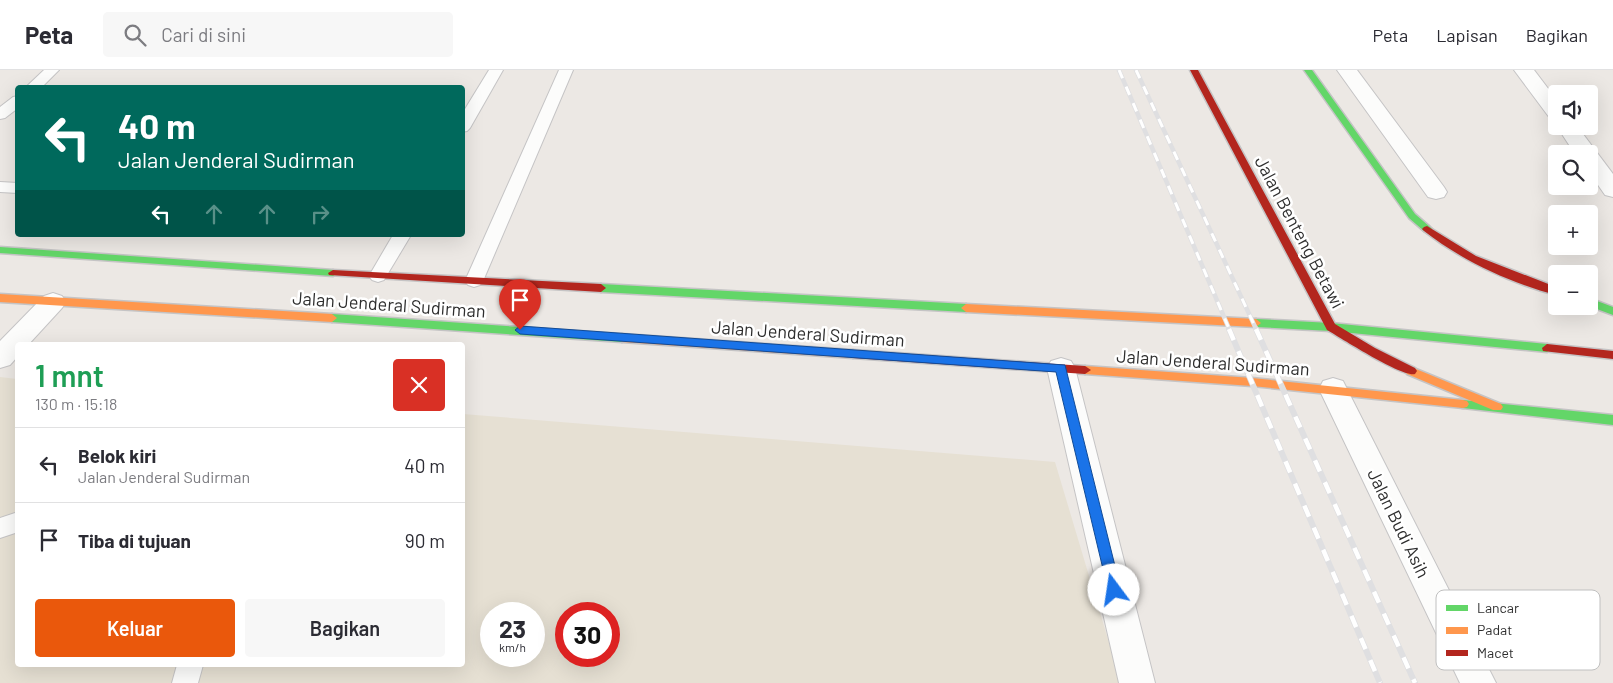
<!DOCTYPE html>
<html lang="id">
<meta charset="utf-8">
<style>
:root{--surface:#fff;--page:#f7f7f7;--text:#2b2b33;--muted:#7c7c81;--line:#e1e1e2;--accent:#ea580c}
body{margin:0;font-family:Barlow,sans-serif;background:var(--page);color:var(--text);height:100vh;display:flex;flex-direction:column;font-size:19px;white-space:nowrap}
*{box-sizing:border-box;margin:0}
p{font-size:16px;color:var(--muted)}
.icon{flex:none;width:28px;height:28px;fill:none;stroke:currentColor;stroke-width:2;stroke-linecap:round;stroke-linejoin:round}
.map{position:relative;flex:1;overflow:hidden}
.side{position:absolute;left:15px;top:272px;width:450px;height:325px;display:flex;flex-direction:column;background:var(--surface);border-radius:5px;box-shadow:0 5px 20px #0002}
.side>*{flex:none}
.hud{position:absolute;left:15px;top:15px;width:450px;height:152px;border-radius:5px;box-shadow:0 5px 20px #0002;background:#00695c;color:#fff;overflow:hidden}
.buttons{position:absolute;left:1548px;top:15px;display:grid;gap:10px}
.buttons a{display:grid;place-items:center;width:50px;height:50px;border-radius:5px;background:var(--surface);box-shadow:0 5px 20px #0002;font-size:25px}
.speed{position:absolute;left:480px;top:532px;display:flex;gap:10px;font-size:25px;font-weight:700;text-align:center}
.speed>*{display:grid;place-content:center;width:65px;height:65px;border-radius:50%;background:var(--surface);box-shadow:0 5px 20px #0002;line-height:1}
.speed small{font-size:12px;font-weight:400}
.speed .limit{border:8px solid #d22;background:#fff;color:#111}
.pin{position:absolute;display:grid;place-items:center;width:42px;height:42px;color:#fff;margin:-51px -21px;border-radius:50% 50% 50% 0;rotate:-45deg;box-shadow:0 0 5px #0007}
.pin .icon{rotate:45deg}
.me{position:absolute;width:55px;margin:-28px;rotate:346deg;stroke-linejoin:round;filter:drop-shadow(0 0 4px #0008)}
.turn{display:flex;align-items:center;gap:18px;height:105px;padding:0 20px;font-size:22px}
.turn .icon{width:65px;height:65px;stroke-width:2.5}
.turn b{display:block;font-size:35px;line-height:42px}
.lanes{display:flex;align-items:center;height:48px;padding:0 20px;background:#0003;justify-content:center;gap:25px;direction:ltr}
.lanes .off{opacity:.35}
.round{display:grid;place-items:center;flex:none;width:52px;height:52px;border-radius:5px;background:var(--page)}
.head{display:flex;align-items:center;justify-content:space-between;height:85px;padding:0 20px}
h1{font-size:30px;font-weight:600;line-height:38px;color:#1e9e55}
.cta{display:flex;gap:10px;margin-top:auto;padding:10px 20px}
.cta a{flex:1;height:58px;border-radius:5px;background:var(--accent);color:#fff;font-size:20px;font-weight:600;line-height:58px;text-align:center}
.cta a+a{background:var(--page);color:var(--text)}
ul{padding:0;list-style:none}
li{display:flex;align-items:center;gap:15px;height:75px;padding:0 20px;border-top:1px solid var(--line)}
li div{flex:1}
li b{display:block;font-size:19px}
li em{font-style:normal}
header{display:flex;align-items:center;gap:30px;box-sizing:border-box;height:70px;padding:0 25px;background:var(--surface);border-bottom:1px solid var(--line)}
header strong{font-size:24px}
nav{display:flex;gap:28px;margin-inline-start:auto;font-size:18px}
.search{width:350px;height:45px;background:var(--page);display:flex;align-items:center;gap:12px;box-sizing:border-box;padding:0 18px;border-radius:5px;color:var(--muted);font-size:19px}
.map>svg:first-child{display:block}
.education{fill:#e6e0d3;fill-rule:evenodd}
.lines{fill:none;stroke-linecap:round;stroke-linejoin:round}
.lane-casing{stroke:#c5c4c5;stroke-width:2}
.street-casing{stroke:#c5c4c5;stroke-width:2}
.fast-casing{stroke:#c5c4c5;stroke-width:3}
.slow-casing{stroke:#c5c4c5;stroke-width:3}
.jam-casing{stroke:#c5c4c5;stroke-width:3}
.lane{fill:#fcfcfb;fill-rule:evenodd}
.street{fill:#fcfcfb;fill-rule:evenodd}
.fast{fill:#63d668;fill-rule:evenodd}
.slow{fill:#ff974d;fill-rule:evenodd}
.jam{fill:#b3261e;fill-rule:evenodd}
.rail-far1-casing{stroke:#dfdfe1;stroke-width:4.5}
.rail-casing{stroke:#dfdfe1;stroke-width:6}
.rail-far1{stroke:#fff;stroke-width:3;stroke-dasharray:9;stroke-linecap:butt}
.rail{stroke:#fff;stroke-width:4.5;stroke-dasharray:12;stroke-linecap:butt}
.route{fill:#1a73e8;stroke:#114b97}
.labels{text-anchor:middle;dominant-baseline:central;stroke-width:5;stroke-linejoin:round;paint-order:stroke}
.street-label{font-size:18px;fill:#2e2e2e;stroke:#fff}
.key{fill:#fff;stroke:#c0c0c0;stroke-width:1}
.key-label{font-size:14px;fill:#2e2e2e}
</style>
<header>
<strong>Peta</strong>
<div class="search"><svg class="icon" aria-label="search" viewBox="0 0 24 24"><circle cx="10" cy="10" r="6"/><path d="M15 15l6 6"/></svg>Cari di sini</div>
<nav><a>Peta</a><a>Lapisan</a><a>Bagikan</a></nav>
</header>
<div class="map">
<svg width="1613" height="613" viewBox="0 0 1613 613">
<rect width="100%" height="100%" fill="#ece8e4"/>
<!-- education -->
<path class="education" d="M0,307L17,309L18,595H462L463,344L1055,392L1121,613H0ZM491,544H534V586H491ZM566,544H609V586H566Z"/>
<g class="lines">
<!-- lane casing -->
<g class="lane-casing">
<path id="lane" d="M44,0H59L41,18H25Z
M489,0H503L470,58L467,61L462,62V44Z
M559,0H573L483,211L480,215L474,217L468,215L465,211Z
M18,26V38L5,48L0,49V37L13,27Z
M0,112L18,113V123L0,122Z
M393,165H411L384,210L378,212L372,210L369,206Z
M18,442V462L0,468V448Z
M177,595H203L198,613H172Z"/>
</g>
<!-- street casing -->
<g class="street-casing">
<path id="street" d="M1337,0H1357L1444,117L1447,122L1444,127L1436,129L1428,127Z
M1514,0H1534L1556,29V49L1549,47Z
M1556,55L1577,56L1613,104V127L1605,125L1589,102V84H1575Z
M53,223L62,226L66,232L62,238L28,275H18V286L10,295L0,298V271L44,226Z
M1061,288L1071,291L1075,298L1155,613H1119L1047,298L1051,291Z
M1333,308L1343,311L1347,319L1496,613H1460L1319,319L1323,311Z"/>
</g>
<!-- fast casing -->
<g class="fast-casing">
<path id="fast" d="M1304,0H1312L1415,144L1430,157L1432,159L1430,161H1424L1409,148Z
M0,177L333,200L338,203L333,206L0,183Z
M601,214L966,234L971,238L966,242L601,222L596,218Z
M1589,228L1613,237V245L1589,236Z
M332,244L622,264L627,268L622,272L332,252L327,248Z
M1256,249L1331,253L1547,274L1552,278L1547,282L1331,261L1256,257L1251,253Z
M1463,330L1613,345V355L1463,338L1459,337L1457,334L1459,331Z"/>
</g>
<!-- slow casing -->
<g class="slow-casing">
<path id="slow" d="M0,224L332,244L337,248L332,252L0,232Z
M966,234L1256,249L1261,253L1256,257L966,242L961,238Z
M622,264L853,280L859,284L853,288L622,272L617,268Z
M1085,296L1252,308L1463,330L1467,331L1469,334L1467,337L1463,338L1252,316L1085,304L1079,300Z
M1411,297L1501,334L1503,337L1501,340H1493L1407,304L1405,301L1407,298Z"/>
</g>
<!-- jam casing -->
<g class="jam-casing">
<path id="jam" d="M1190,0H1198L1335,254L1375,278L1415,298L1417,301L1415,304C1403,308 1341,268 1327,260Z
M1427,156L1476,186L1556,217V225C1510,213 1461,190 1424,161L1422,159L1424,157Z
M333,200L601,214L606,218L601,222L329,205L328,203Z
M1547,274L1613,281V289L1543,281L1542,278Z
M853,280L1085,296L1091,300L1085,304L853,288L847,284Z"/>
</g>
<!-- lane -->
<use href="#lane" class="lane"/>
<!-- street -->
<use href="#street" class="street"/>
<!-- fast -->
<use href="#fast" class="fast"/>
<!-- slow -->
<use href="#slow" class="slow"/>
<!-- jam -->
<use href="#jam" class="jam"/>
<!-- rail-far1 casing -->
<g class="rail-far1-casing">
<path id="rail-far1" d="M1119,0L1230,261
M1136,0L1257,261"/>
</g>
<!-- rail casing -->
<g class="rail-casing">
<path id="rail" d="M1229,259L1380,613
M1256,259L1415,613"/>
</g>
<!-- rail-far1 -->
<use href="#rail-far1" class="rail-far1"/>
<!-- rail -->
<use href="#rail" class="rail"/>
</g>
<!-- route -->
<path class="route" d="M520,256L1065,295L1121,520L1119,525L1114,527L1110,525L1108,520L1056,302L520,264L515,260Z"/>
<g class="labels">
<!-- street labels -->
<g class="street-label">
<text transform="translate(1300 162) rotate(62)">Jalan Benteng Betawi</text>
<text transform="translate(389 234) rotate(4)">Jalan Jenderal Sudirman</text>
<text transform="translate(808 263) rotate(4)">Jalan Jenderal Sudirman</text>
<text transform="translate(1213 292) rotate(4)">Jalan Jenderal Sudirman</text>
<text transform="translate(1399 453) rotate(64)">Jalan Budi Asih</text>
</g>
</g>
<!-- legend -->
<rect x="1436" y="520" width="164" height="80" rx="8" class="key"/>
<rect x="1446" y="535" width="22" height="6" fill="#63d668"/>
<rect x="1446" y="557" width="22" height="7" fill="#ff974d"/>
<rect x="1446" y="580" width="22" height="6" fill="#b3261e"/>
<g class="key-label">
<text x="1477" y="543">Lancar</text>
<text x="1477" y="565">Padat</text>
<text x="1477" y="588">Macet</text>
</g>
</svg>
<div class="buttons">
<a><svg class="icon" aria-label="sound" viewBox="0 0 24 24"><path d="M4 9h4l5-4v14l-5-4H4zM17 9q2 3 0 6"/></svg></a>
<a><svg class="icon" aria-label="search" viewBox="0 0 24 24"><circle cx="10" cy="10" r="6"/><path d="M15 15l6 6"/></svg></a>
<a>+</a>
<a>−</a>
</div>
<div class="speed"><div>23<small>km/h</small></div><div class="limit">30</div></div>
<div class="pin" style="left:520px;top:260px;background:#d93025"><svg class="icon" aria-label="arrive" viewBox="0 0 24 24"><path d="M6 21V4h12l-3 4 3 4H6"/></svg></div>
<svg class="me" style="left:1114px;top:520px" viewBox="-20 -20 40 40"><circle r="19" fill="#fff"/><path d="M0-13L10 11 0 6-10 11z" fill="#1a73e8"/></svg>
<div class="hud">
<div class="turn"><svg class="icon" aria-label="left" viewBox="0 0 24 24"><path d="M17 20v-9H6M10 6l-5 5 5 5"/></svg><div><b>40 m</b>Jalan Jenderal Sudirman</div></div>
<div class="lanes"><svg class="icon" aria-label="left" viewBox="0 0 24 24"><path d="M17 20v-9H6M10 6l-5 5 5 5"/></svg><svg class="icon off" aria-label="ahead" viewBox="0 0 24 24"><path d="M12 20V5M6 11l6-6 6 6"/></svg><svg class="icon off" aria-label="ahead" viewBox="0 0 24 24"><path d="M12 20V5M6 11l6-6 6 6"/></svg><svg class="icon off" aria-label="right" viewBox="0 0 24 24"><path d="M7 20v-9h11M14 6l5 5-5 5"/></svg></div>
</div>
<section class="side">
<div class="head"><div><h1>1 mnt</h1><p>130 m · 15:18</p></div><a class="round" style="background:#d93025;color:#fff"><svg class="icon" aria-label="close" viewBox="0 0 24 24"><path d="M6 6l12 12M18 6L6 18"/></svg></a></div>
<ul>
<li><svg class="icon" aria-label="left" viewBox="0 0 24 24"><path d="M17 20v-9H6M10 6l-5 5 5 5"/></svg><div><b>Belok kiri</b><p>Jalan Jenderal Sudirman</p></div><em>40 m</em></li>
<li><svg class="icon" aria-label="arrive" viewBox="0 0 24 24"><path d="M6 21V4h12l-3 4 3 4H6"/></svg><div><b>Tiba di tujuan</b></div><em>90 m</em></li>
</ul>
<div class="cta"><a>Keluar</a><a>Bagikan</a></div>
</section>
</div>
